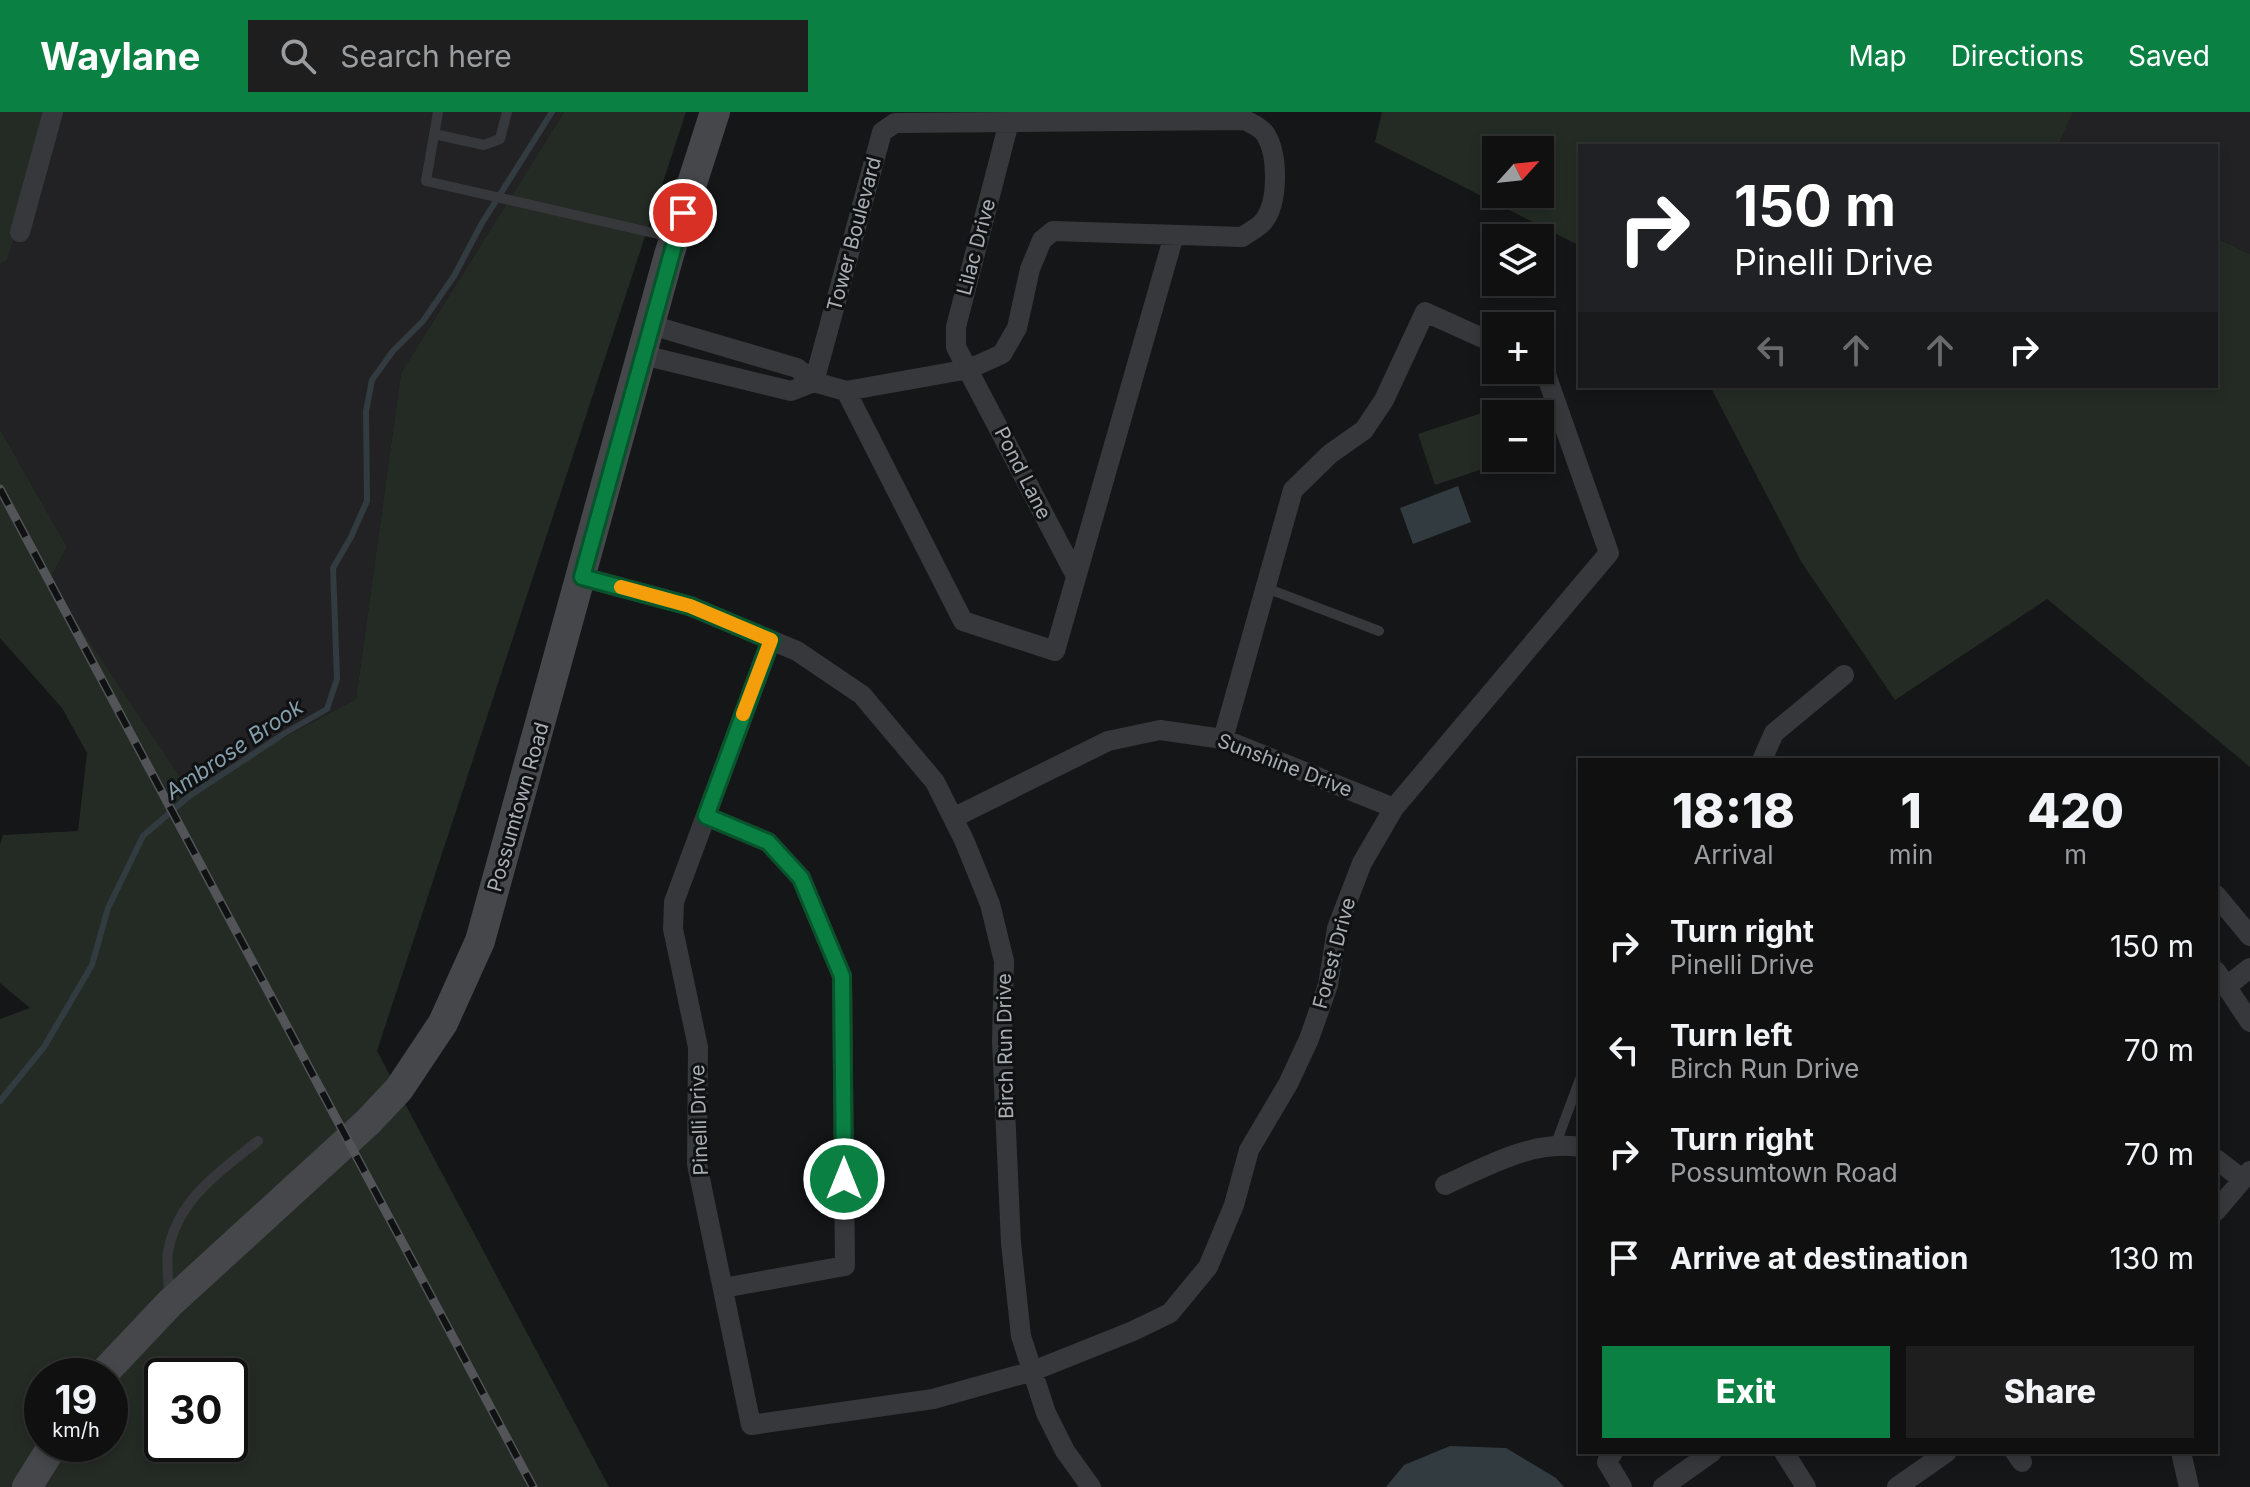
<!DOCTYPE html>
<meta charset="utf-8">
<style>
:root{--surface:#101011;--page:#1e1e1f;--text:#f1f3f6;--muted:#9c9d9f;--line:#303031;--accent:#0b8043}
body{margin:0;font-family:Inter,sans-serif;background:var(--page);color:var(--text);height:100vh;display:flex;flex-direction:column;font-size:30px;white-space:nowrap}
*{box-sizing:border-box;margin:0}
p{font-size:26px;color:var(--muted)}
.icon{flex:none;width:44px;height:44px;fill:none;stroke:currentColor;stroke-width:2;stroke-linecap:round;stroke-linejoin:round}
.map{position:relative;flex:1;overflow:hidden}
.side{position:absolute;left:1578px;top:646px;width:640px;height:696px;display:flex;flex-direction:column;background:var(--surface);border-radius:0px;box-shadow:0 4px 12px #0003,0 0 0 2px var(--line)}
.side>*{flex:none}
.hud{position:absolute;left:1578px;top:32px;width:640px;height:244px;border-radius:0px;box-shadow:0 4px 12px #0003,0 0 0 2px var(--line);background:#202124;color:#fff;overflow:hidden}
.needle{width:52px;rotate:63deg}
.tools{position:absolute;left:1482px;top:24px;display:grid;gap:16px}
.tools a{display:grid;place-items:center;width:72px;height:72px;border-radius:0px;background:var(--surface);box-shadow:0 4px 12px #0003,0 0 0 2px var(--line);font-size:40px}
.speed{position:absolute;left:24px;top:1246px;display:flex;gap:16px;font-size:40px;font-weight:700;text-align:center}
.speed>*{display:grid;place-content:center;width:104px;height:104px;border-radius:50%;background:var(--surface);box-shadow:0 4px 12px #0003,0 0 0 2px var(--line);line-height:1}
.speed small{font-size:20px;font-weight:400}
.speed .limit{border:4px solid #111;border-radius:12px;background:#fff;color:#111}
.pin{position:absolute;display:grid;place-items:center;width:68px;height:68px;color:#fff;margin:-34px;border:4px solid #fff;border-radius:50%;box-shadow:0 2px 8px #0007}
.me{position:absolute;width:88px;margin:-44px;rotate:0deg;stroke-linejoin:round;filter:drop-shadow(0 0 6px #0008)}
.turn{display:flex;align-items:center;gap:28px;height:168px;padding:0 24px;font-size:36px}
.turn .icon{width:104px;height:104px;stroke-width:2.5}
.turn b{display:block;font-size:56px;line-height:68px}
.lanes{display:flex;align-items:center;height:76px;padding:0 24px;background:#0003;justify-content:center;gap:40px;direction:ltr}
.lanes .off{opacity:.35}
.eta{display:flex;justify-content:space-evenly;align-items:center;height:136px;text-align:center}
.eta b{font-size:48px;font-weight:800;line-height:56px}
.action{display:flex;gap:16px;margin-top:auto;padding:16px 24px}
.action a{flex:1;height:92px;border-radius:0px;background:var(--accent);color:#fff;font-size:32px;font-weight:800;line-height:92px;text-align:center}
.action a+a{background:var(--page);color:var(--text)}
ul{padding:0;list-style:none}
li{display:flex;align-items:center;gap:24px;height:104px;padding:0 24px}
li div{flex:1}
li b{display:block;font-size:30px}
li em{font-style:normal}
header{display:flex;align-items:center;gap:48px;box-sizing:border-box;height:112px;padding:0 40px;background:var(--accent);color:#fff}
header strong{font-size:38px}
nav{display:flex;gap:44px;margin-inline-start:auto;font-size:28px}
.search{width:560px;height:72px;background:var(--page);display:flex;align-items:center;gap:20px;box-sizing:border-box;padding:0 28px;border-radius:0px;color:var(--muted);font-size:30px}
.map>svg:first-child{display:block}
.built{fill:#222224}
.green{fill:#242b24;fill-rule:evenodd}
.water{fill:#323b40}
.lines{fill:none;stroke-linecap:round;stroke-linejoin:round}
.stream{stroke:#323b40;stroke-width:6}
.lane{stroke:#37383b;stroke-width:10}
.street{stroke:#37383b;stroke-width:20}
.secondary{stroke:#45474b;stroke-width:30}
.rail-casing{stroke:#525458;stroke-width:9}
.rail{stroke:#101112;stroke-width:6;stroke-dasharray:18;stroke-linecap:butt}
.route-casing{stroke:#07532c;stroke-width:20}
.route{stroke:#0b8043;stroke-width:14}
.slow{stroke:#f59e0b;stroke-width:14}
.labels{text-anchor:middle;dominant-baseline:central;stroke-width:6;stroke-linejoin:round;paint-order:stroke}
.street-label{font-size:20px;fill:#a9aeb5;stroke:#101112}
.water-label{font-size:22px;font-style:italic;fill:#849eac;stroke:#101112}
</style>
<header>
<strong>Waylane</strong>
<div class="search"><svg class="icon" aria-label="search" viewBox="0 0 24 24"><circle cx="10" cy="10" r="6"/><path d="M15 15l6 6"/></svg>Search here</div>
<nav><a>Map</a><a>Directions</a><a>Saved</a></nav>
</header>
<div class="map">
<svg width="2250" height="1375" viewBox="0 0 2250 1375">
<rect width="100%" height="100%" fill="#151617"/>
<!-- built -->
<path class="built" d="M53,0H564L401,261L356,587L188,678L49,469L67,435L0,317V152L7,147Z
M2073,0H2250V142L2216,126V34H2058Z"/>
<!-- green -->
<path class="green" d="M0,0H53L7,148L0,152Z
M564,0H686L377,939L609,1375H0V907L30,896L0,871V733L3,723L78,719L87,641L62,596L0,526V317L67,435L49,469L188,677L356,587L401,261ZM42,1264H110V1332H42ZM162,1264H230V1332H162Z
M1382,0H2073L2058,34H1580V134L1375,30ZM1496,38H1540V82H1496Z
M2216,126L2250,142V655L2047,487L1895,588L1802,451L1710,274H2216Z
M1515,290L1520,302H1496V346H1515L1435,373L1418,322Z"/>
<!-- water -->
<path class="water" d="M1458,374L1471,410L1413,432L1400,396Z
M1450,1334L1506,1336L1556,1366L1564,1375H1386L1404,1353Z"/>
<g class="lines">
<!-- stream -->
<path class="stream" d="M0,989L44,935L92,853L108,796L143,724L188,685L285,621L327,597L337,567L333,456L351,425L367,389L366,299L372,268L393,239L423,209L454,164L482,111L552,0"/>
<!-- lane -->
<path class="lane" d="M438,0L426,69L671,125
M434,22L484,33L500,27L507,0
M1266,476L1379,519
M1555,1034L1580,967
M169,1185C169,1171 166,1154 168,1140C177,1088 220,1059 258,1029"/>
<!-- street -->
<path class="street" d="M1245,8C1252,12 1262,16 1266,23C1278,43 1279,91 1263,110C1258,116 1249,120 1242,125L1053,119L1042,128L1030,157L1017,216L1002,242L969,257L846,279L814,270L882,20L895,11Z
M1009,10L956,215V235L1076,464
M20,120L53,0
M643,243L791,279L814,270L797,256L651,213
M846,279L963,509L1055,539L1174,123
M582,465L690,494L797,539L862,583L935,670L964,728L990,792L1004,849L1002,929L1011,1131L1021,1224L1046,1301L1065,1339L1091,1375
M771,528L674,790L673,817L698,935L697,1052L751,1313L933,1287L1033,1259L1133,1219L1170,1201L1208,1155L1234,1093L1249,1038L1288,972L1309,927L1328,873L1337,816L1362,751L1394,696L1609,441L1543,254L1540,253
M1223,627L1293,378L1330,342L1364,318L1384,288L1425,200L1496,232
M1762,648L1774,621L1844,563
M706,704L768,730L801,766L842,864L845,1154L723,1176
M953,706L1108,629L1160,618L1223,627L1394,696
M2216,783L2250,824
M2216,859L2250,910
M2227,874L2250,856
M2216,1047L2242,1067
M1445,1073C1488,1054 1531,1028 1580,1035
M2216,1099L2250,1059
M1613,1340L1607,1350L1622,1375
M1784,1340L1806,1375
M2015,1340L2022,1350
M2181,1340L2189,1375
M1663,1375L1712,1340
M1897,1375L1947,1340"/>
<!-- secondary -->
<path class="secondary" d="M101,1264L170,1191L368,1010L399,977L443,911L480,829L669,143L715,0
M27,1375L54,1332"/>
<!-- rail casing -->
<g class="rail-casing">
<path id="rail" d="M0,377L533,1375"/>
</g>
<!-- rail -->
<use href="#rail" class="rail"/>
</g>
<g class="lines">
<!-- route casing -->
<g class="route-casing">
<path id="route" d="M683,101L582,465L690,494L771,528L706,704L768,730L801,766L842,864L844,1067"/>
</g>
<!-- route -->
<use href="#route" class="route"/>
<!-- slow -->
<path class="slow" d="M621,475L690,494L771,528L743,602"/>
</g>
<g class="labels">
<!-- street labels -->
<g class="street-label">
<text transform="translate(854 122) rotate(-75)">Tower Boulevard</text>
<text transform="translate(976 135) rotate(-75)">Lilac Drive</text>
<text transform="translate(1023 361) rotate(63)">Pond Lane</text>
<text transform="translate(1285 653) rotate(21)">Sunshine Drive</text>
<text transform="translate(518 695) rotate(-74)">Possumtown Road</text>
<text transform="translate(1334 841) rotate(-75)">Forest Drive</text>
<text transform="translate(1005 934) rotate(-91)">Birch Run Drive</text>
<text transform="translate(699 1008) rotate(-92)">Pinelli Drive</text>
</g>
<!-- water labels -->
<g class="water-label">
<text transform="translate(234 637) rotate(-34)">Ambrose Brook</text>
</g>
</g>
</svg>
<div class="tools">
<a><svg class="needle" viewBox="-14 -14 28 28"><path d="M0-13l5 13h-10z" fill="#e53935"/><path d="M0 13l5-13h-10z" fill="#9c9d9f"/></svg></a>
<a><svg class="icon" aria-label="layers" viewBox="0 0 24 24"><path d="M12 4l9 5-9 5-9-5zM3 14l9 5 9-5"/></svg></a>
<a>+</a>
<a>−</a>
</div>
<div class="speed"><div>19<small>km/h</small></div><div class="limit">30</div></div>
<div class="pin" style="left:683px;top:101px;background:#d93025"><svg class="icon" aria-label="arrive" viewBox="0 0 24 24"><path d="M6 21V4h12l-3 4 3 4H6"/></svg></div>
<svg class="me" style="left:844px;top:1067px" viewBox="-20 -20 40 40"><circle r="17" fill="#0b8043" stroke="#fff" stroke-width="3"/><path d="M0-11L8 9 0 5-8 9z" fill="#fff"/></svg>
<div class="hud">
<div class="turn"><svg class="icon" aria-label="right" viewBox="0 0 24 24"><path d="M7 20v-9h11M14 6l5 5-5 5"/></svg><div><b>150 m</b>Pinelli Drive</div></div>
<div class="lanes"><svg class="icon off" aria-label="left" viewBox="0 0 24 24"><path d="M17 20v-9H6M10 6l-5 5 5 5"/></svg><svg class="icon off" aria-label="ahead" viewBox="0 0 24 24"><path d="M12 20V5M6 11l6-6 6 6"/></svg><svg class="icon off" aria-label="ahead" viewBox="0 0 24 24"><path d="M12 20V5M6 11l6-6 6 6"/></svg><svg class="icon" aria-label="right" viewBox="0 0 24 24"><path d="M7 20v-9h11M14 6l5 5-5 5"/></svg></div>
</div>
<section class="side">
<div class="eta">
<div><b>18:18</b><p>Arrival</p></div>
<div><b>1</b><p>min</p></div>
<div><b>420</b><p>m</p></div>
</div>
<ul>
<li><svg class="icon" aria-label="right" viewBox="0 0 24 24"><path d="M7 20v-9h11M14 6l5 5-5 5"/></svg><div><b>Turn right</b><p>Pinelli Drive</p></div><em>150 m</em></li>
<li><svg class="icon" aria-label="left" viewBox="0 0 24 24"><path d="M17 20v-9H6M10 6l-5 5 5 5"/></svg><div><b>Turn left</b><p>Birch Run Drive</p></div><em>70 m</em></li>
<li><svg class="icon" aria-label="right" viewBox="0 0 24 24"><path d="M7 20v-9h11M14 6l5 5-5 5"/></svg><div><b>Turn right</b><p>Possumtown Road</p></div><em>70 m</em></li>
<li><svg class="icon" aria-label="arrive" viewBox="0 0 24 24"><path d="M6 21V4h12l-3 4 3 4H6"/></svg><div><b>Arrive at destination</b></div><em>130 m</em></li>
</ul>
<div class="action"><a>Exit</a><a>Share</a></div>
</section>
</div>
